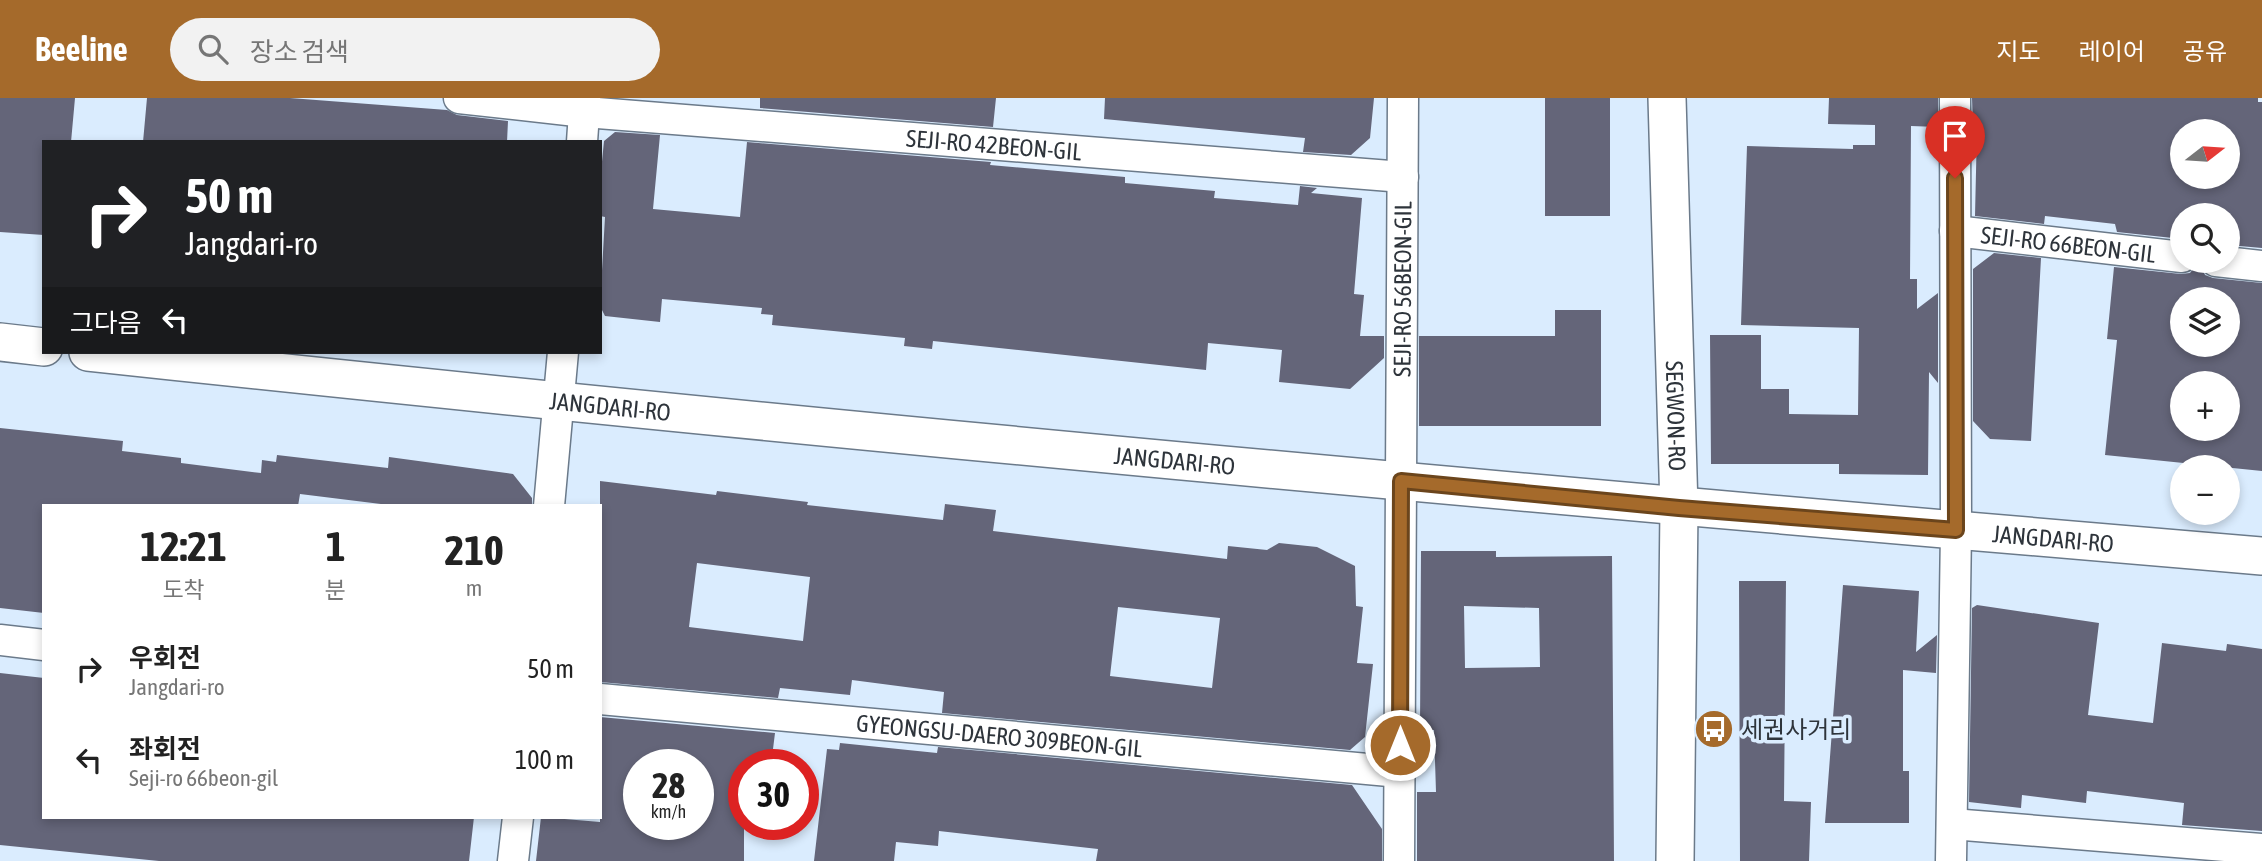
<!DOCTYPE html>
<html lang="ko">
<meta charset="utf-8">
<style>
:root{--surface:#fff;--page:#f2f2f2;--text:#222;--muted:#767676;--accent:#a56a2b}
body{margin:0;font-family:"Asap Condensed","Noto Sans KR",sans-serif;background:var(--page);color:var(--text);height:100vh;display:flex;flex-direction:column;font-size:26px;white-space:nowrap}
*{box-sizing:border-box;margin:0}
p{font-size:23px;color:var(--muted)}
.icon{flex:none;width:38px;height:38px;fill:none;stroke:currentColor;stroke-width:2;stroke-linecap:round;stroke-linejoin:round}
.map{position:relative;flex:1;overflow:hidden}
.details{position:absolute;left:42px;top:406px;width:560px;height:315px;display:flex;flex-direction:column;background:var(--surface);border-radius:0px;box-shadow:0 4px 10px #0003}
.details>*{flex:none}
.banner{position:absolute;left:42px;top:42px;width:560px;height:214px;border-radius:0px;box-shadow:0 4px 10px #0003;background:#202124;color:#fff;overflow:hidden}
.needle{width:46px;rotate:73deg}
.fabs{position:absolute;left:2170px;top:21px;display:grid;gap:14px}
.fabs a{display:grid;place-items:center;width:70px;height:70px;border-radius:50%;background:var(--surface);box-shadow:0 4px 10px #0003;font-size:35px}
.speed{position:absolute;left:623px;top:651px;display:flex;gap:14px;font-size:35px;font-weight:700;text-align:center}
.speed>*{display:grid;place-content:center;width:91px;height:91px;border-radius:50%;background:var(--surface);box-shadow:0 4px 10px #0003;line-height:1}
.speed small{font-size:18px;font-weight:400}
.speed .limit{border:10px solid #d22;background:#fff;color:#111}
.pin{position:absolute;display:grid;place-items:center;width:60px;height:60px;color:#fff;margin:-72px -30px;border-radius:50% 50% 50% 0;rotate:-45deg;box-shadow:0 0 7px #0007}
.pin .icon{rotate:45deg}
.me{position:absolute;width:77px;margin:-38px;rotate:0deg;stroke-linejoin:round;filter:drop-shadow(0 0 5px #0008)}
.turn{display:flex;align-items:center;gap:24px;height:147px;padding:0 28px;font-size:32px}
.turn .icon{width:91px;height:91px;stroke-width:2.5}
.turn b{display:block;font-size:49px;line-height:60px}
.then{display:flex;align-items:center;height:66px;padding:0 28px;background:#0003;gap:14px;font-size:26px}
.eta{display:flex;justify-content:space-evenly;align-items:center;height:119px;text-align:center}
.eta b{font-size:42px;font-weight:700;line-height:49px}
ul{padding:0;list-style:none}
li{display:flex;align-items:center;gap:21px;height:91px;padding:0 28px}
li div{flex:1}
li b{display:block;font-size:26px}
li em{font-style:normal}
header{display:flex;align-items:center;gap:42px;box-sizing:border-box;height:98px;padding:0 35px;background:var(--accent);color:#fff}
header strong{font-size:33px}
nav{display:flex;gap:38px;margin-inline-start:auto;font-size:24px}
.search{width:490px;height:63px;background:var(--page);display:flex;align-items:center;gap:18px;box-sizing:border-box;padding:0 24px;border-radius:38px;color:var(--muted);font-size:26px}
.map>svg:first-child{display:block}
.building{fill:#646579;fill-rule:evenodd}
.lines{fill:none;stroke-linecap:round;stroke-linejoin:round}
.minor-casing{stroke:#6b7a8a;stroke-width:33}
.tertiary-casing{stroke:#6b7a8a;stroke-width:40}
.minor{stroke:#fff;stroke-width:30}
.tertiary{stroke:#fff;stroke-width:37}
.route-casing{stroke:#6b451c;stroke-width:18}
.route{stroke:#a56a2b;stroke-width:12}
.labels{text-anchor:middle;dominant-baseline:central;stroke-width:7;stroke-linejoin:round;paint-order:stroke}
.street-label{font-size:24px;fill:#2e343b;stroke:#daecfe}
.poi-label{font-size:24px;fill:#2e343b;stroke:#daecfe;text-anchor:start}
</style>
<header>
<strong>Beeline</strong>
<div class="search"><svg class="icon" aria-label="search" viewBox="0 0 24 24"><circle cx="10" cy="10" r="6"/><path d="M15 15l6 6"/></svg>장소 검색</div>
<nav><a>지도</a><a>레이어</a><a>공유</a></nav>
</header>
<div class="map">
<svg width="2262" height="763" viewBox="0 0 2262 763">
<rect width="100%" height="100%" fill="#daecfe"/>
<!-- building -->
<path class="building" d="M0,0H75L71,44H44V137L0,134Z
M147,0H290L447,12L457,17L508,23L507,44H143Z
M760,0H996L993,29L760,10Z
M1105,0H1374L1370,40L1351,57L1303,54L1305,40L1104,21Z
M1545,0H1610V118H1545Z
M1829,0H1938V29L1911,28L1910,181H1917V211L1938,195V285L1929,274L1928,377L1839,376V366H1711L1710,237H1761V291H1789V316L1858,317L1859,230L1741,227L1747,48L1853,51V47H1875V27L1828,26Z
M1972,0H2258V4H2262V150L2228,147V117H2182V141L2117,134L2115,126L2045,118L2044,126L1975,118L1977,30L1973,29ZM2182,33H2228V79H2182Z
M615,34L660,37L653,111L740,119L747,44L991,64L990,67L1125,79V85L1215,93L1214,100L1298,107L1300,88L1317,90L1311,95L1362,100L1354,196L1364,197L1360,238H1384V260L1350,291L1279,284L1282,252L1208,245L1206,272L933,243L932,251L904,248L905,240L772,227L773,217L761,216L762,210L662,201L660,224L605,218L600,208L605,119L600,118V84L604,43Z
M1994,155L2041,160L2031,343L1990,341L1973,323V171Z
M2199,163L2205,177L2213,180L2262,185V373L2105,357L2117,242L2107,241L2114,169L2181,176L2190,175ZM2182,201H2228V247H2182ZM2182,285H2228V331H2182Z
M1555,212H1601V328H1419V238H1555Z
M0,330L123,343L122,353L181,360V365L261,375L262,362L276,364L277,357L388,370L389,359L513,376L532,400V408H397L300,396L298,408H44V515L0,510Z
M600,383L716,397L717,393L808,404L807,407L943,422L945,406L996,412L993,433L1227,461L1228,448L1267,452L1279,445L1317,449L1355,468L1356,508L1363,509L1357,565L1373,566L1365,639L1350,652L942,615L944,594L852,582L850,597L780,590L778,600L600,584ZM697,465L810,479L803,543L689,529ZM1118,509L1220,520L1212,590L1110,578Z
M1421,453H1496V459L1612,458L1614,763H1417V694H1436L1434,632H1420ZM1464,508L1539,510L1540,569L1465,570Z
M1739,483H1786L1784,703L1811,704L1809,763H1740Z
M1843,487L1919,493L1916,554L1937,537L1936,575L1903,572V673H1909V725H1825Z
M1977,507L2099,525L2088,617L2153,625L2162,545L2226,553L2227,546L2262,551V733L2182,727L2184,705L2087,693L2086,705L2022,697L2021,710L1969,704L1972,510Z
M0,575L44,580V719H474L469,763H159L0,747Z
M600,619L775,635L771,667H744V763H536L541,719L600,724ZM639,667H698V727L639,726Z
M840,645L937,655L938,649L1352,687L1382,731V763H1096L1098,751L939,733L938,748L896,744L894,763H814L827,651L839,652Z"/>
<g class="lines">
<!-- minor casing -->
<g class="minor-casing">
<g id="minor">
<path id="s1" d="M459,0L585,14L1403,79"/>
<path d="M582,44L585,0"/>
<path id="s2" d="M1955,133L2182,159"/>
<path d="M2216,163L2262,168"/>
<path d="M549,408L563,254"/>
<path d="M0,542L44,547"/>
<path id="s3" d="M600,601L1400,674"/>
<path d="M1952,726L2262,751"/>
<path d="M513,763L518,719"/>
<path id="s4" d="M1399,763L1403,0"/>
<path d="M1951,763L1956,432L1955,0"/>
</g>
</g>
<!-- tertiary casing -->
<g class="tertiary-casing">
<g id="tertiary">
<path id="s5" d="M1667,0L1679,410L1675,763"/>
<path d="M0,244L44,249"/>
<path id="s6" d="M88,254C812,332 1537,397 2262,458"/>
</g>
</g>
<!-- minor -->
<use href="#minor" class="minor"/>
<!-- tertiary -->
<use href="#tertiary" class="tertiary"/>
</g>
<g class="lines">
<!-- route casing -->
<g class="route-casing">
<path id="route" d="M1400,647L1401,383L1679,410L1956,432L1955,80"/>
</g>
<!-- route -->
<use href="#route" class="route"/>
</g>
<!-- icons -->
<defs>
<g id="bus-disc" transform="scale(2.0125)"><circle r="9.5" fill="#a56a2b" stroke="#daecfe"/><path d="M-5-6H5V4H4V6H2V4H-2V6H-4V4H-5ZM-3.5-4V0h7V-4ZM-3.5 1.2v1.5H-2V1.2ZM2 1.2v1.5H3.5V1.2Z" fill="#fff"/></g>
</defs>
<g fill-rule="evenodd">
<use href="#bus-disc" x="1714" y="631"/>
</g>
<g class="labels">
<!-- street labels -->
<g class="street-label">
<text stroke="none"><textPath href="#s1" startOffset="537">SEJI-RO 42BEON-GIL</textPath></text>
<text stroke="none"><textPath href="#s2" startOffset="114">SEJI-RO 66BEON-GIL</textPath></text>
<text stroke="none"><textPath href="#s4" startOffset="572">SEJI-RO 56BEON-GIL</textPath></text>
<text stroke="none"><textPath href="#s6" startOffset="525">JANGDARI-RO</textPath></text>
<text stroke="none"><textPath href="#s5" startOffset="318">SEGWON-RO</textPath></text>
<text stroke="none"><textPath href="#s6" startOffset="1092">JANGDARI-RO</textPath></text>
<text stroke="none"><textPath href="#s6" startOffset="1974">JANGDARI-RO</textPath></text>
<text stroke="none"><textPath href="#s3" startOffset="401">GYEONGSU-DAERO 309BEON-GIL</textPath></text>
</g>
<!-- poi labels -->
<g class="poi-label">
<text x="1741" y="631">세권사거리</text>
</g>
</g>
</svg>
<div class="fabs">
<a><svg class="needle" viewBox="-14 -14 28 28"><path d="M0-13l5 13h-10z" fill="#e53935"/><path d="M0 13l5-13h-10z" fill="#767676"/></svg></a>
<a><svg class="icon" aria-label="search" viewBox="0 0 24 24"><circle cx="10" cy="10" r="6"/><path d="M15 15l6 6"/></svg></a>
<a><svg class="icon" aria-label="layers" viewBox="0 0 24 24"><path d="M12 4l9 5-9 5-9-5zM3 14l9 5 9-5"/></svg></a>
<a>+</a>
<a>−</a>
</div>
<div class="speed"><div>28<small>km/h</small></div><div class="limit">30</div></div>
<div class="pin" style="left:1955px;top:80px;background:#d93025"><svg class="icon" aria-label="arrive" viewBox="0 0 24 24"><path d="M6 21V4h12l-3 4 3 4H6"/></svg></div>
<svg class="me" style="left:1400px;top:647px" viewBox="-20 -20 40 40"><circle r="17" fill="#a56a2b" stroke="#fff" stroke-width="3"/><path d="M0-11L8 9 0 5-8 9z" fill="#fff"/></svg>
<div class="banner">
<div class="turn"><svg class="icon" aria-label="right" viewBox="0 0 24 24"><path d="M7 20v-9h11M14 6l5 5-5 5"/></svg><div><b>50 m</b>Jangdari-ro</div></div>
<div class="then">그다음<svg class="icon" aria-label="left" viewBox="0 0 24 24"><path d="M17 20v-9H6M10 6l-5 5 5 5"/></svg></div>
</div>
<section class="details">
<div class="eta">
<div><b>12:21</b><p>도착</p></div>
<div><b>1</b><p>분</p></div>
<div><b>210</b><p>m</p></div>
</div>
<ul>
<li><svg class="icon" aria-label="right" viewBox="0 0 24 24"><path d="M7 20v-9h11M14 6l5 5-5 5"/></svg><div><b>우회전</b><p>Jangdari-ro</p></div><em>50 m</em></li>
<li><svg class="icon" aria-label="left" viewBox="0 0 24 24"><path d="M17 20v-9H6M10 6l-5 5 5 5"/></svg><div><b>좌회전</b><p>Seji-ro 66beon-gil</p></div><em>100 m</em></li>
</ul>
</section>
</div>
